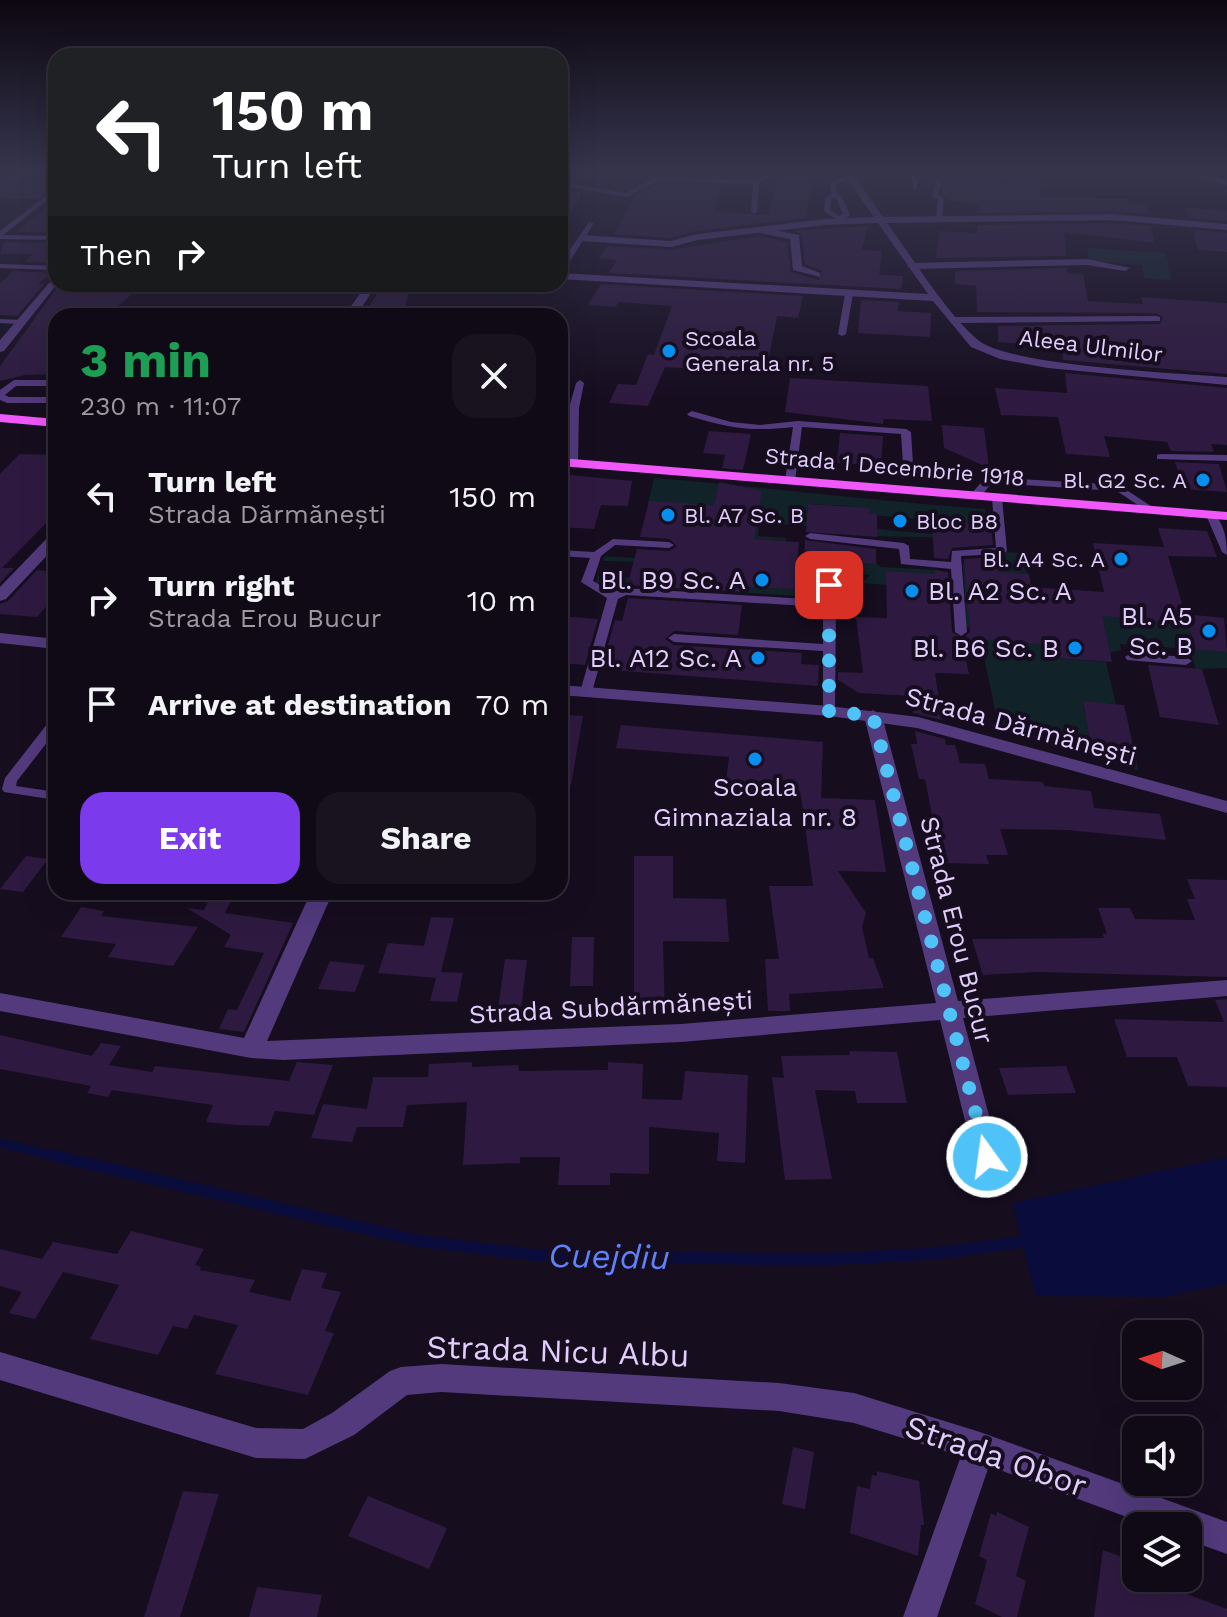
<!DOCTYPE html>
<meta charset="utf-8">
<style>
:root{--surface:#100a17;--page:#191320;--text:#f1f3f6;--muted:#9c9aa1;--line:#302b36;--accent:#7c3aed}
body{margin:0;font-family:"Work Sans",sans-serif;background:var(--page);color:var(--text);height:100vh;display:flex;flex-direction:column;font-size:30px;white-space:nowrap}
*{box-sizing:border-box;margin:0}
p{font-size:26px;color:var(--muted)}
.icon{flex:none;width:44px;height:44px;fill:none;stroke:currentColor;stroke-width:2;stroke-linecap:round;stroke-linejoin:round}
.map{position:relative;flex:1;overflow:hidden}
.details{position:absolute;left:48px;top:308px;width:520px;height:592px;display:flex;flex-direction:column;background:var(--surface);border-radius:24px;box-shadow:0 8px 32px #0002,0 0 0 2px var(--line)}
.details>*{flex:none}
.guide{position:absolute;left:48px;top:48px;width:520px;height:244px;border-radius:24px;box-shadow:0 8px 32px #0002,0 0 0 2px var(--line);background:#202124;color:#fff;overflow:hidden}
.needle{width:52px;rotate:273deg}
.buttons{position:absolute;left:1122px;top:1320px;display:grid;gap:16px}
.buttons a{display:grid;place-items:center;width:80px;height:80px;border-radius:16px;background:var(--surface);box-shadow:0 8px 32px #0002,0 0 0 2px var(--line);font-size:40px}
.pin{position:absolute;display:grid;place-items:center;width:68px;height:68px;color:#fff;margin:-34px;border-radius:16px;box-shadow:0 4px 12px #0006}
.me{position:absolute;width:88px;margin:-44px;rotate:346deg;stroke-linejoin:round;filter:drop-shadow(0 0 6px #0008)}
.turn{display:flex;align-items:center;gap:28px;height:168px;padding:0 32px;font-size:36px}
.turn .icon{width:104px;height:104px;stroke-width:2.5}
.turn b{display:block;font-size:56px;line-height:68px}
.then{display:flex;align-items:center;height:76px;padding:0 32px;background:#0003;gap:16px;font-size:30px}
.round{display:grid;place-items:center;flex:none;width:84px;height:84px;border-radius:24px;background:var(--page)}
.summary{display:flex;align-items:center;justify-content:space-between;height:136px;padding:0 32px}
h1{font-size:48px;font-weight:700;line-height:60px;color:#1e9e55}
.button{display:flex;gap:16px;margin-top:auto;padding:16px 32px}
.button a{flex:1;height:92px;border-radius:24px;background:var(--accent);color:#fff;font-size:32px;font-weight:700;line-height:92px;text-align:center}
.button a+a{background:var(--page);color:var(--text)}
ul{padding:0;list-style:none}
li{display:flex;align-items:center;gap:24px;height:104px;padding:0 32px}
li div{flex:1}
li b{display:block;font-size:30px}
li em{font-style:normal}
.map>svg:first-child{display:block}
.green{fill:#112229}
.water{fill:#0a0d3b}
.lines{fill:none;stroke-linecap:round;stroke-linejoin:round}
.stream-far1{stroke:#0a0d3b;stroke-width:9}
.stream{stroke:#0a0d3b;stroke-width:12}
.building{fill:#2e1a40}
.service{fill:#523a7d;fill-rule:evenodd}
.pedestrian{fill:#523a7d;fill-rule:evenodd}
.minor{fill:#523a7d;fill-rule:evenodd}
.tertiary{fill:#523a7d;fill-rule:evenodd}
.primary{fill:#f158fa;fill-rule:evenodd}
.route{stroke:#4fc3f7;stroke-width:14;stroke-dasharray:0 25.2}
.poi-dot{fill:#078fef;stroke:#160d1f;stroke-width:3}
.labels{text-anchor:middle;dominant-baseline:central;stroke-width:8;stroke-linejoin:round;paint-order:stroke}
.far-poi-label{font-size:22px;fill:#e2cdfd;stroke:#160d1f;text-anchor:start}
.far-street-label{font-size:22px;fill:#e2cdfd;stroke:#160d1f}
.poi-label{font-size:26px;fill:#e2cdfd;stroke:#160d1f;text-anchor:end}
.street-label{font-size:26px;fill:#e2cdfd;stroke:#160d1f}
.near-street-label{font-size:32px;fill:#e2cdfd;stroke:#160d1f}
.near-water-label{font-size:34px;font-style:italic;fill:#5f81fa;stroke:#160d1f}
</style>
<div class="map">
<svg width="1227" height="1617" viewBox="0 0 1227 1617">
<rect width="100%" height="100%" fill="#160d1f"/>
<!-- green -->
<path class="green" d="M1087,248L1166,253L1171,280L1144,278L1142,265L1089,261Z
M654,478C765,487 874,501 985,509L986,524L868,515L847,506L808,504L807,516L887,530L996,539L870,536V530L759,523L758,536L786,538V541L773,540L726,552L876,563L881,567L937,570V577L889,571L887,585L862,583L870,575L799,570L796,596L596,583L598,575L770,589L645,562L603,561L605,556L678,561L684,534L660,503H648Z
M1005,552L1023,553L1027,574L968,571L1151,621L1188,622L1195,647L1227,652V668L1196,669L1189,649L1120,644L1121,650L1110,653L1107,641L966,627L963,563L1007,566Z
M980,638L1041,643L1043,657L1106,662L1116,704L1083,702L1093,758L1137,763L1138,770L999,729Z"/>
<!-- water -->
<path class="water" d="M1227,1157V1284L1163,1297L1036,1296L1012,1203Z"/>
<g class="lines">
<!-- stream-far1 -->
<path class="stream-far1" d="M0,1143L64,1158"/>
<!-- stream -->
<path class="stream" d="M55,1156L419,1241L534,1255L813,1260L930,1254L1030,1241"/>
</g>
<!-- building -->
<path class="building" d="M13,173H56V185L37,199L0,198V178Z
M779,173H815L805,218L697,231L671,238L614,234L636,195L658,184L720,186L714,212L768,215Z
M1010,180L1042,182L1040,197L1128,199L1129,203L1147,204L1149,214L1112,211L979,213L980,204L947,200L941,193L944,182L1009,183Z
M560,189L582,193L560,230Z
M56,201V233L16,232Z
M1186,208L1227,211V221L1189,218Z
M1112,223L1151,226L1154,243L1064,232L1066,256L936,258L939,231L977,233L978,225Z
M868,226L862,250L882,251L879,275L903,276L901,289L609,273L617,260L599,258L607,246L671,250L759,236L787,242L791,272L819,280L822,271L805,264L802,235L796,231Z
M1193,230L1227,233V252L1198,250Z
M4,242L56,243V263L25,262L34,254H0Z
M1067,268V273L1083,274L1088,301L1143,304L1141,297L1227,303V374L1063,360L1062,347L998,342V326L1160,324L1163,317L1156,313L977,312L976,286L955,284V271Z
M13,271L52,273L38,284H44L17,316L0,315V283Z
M60,284H144L106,316H56V374L25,375L0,381V366Z
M601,284L803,296L798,318L777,316L766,373L665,367L648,406L609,403L618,384L636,385L648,354L654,355L672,306L618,302L616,307L588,305Z
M379,291H409L404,311L365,312Z
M861,300L899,302L898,311L931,313L930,337L858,333Z
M1065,373L1227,388V445L1211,444L1214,452L1171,451L1167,442L1104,436L1110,457L1066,454L1058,417L1001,415L995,388L1067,393Z
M790,378L928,386L932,421L884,419L883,424L785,412Z
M942,425L984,428L989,468L944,448Z
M709,431L751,434L743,470L722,468L725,455L703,453Z
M840,433L883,436L881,466L837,463Z
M20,454L56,455V513L2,568H14L0,583V474Z
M1175,462L1219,464L1227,492L1184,489Z
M560,474L632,481L628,506L601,505L594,529L560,527Z
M719,482L762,491L754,539L799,542L795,589L745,587L744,592L631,585L632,579H629L637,549L669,551L677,546L669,539L640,537L649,501L714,505Z
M808,504L869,508V513L877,514V537L806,532Z
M932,520L991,524L993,545L952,548L948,559L934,558Z
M1158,528L1207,531L1217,557L1168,556L1188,624L1102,616L1112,662L1043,657L1041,644L976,639L980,657L965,656L969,674L935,673L942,720L913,713L912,696L859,693L838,680V672L863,673L856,617L887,618L886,571L935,574V570L948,572L952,632L963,638L970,632L964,559L996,557L998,572L1029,574L1031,587L1104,592L1093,543L1164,547Z
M805,540L876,549V564L804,559Z
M37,570L56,572V595L37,617L0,614V604L8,601Z
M628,598L742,605L738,635L674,631L665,639L674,645L802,653L801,664L819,665L818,686L610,670L611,667L602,666L615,620L622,621Z
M1185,614L1224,618L1227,652L1196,649Z
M560,616L598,619L585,665L560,663Z
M1148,665L1202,669L1219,725L1160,717Z
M1083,701L1124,705L1137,763L1093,759Z
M563,715L583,716L571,785L560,784Z
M621,725L823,742L821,798L875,800L886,872L838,871L866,913L862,927L869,958H873L884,988L789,994L790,1011H768L765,959H779L769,886H813L801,796L725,789L729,757L616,748Z
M915,731L945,739L946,745H955L960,763L985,764L989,779L1043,782L1044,786L1091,791L1094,808L1160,814L1166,840L1068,830L1000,829L1008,855H986L989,864L941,863L925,779H919L911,744H917Z
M26,856L48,859L23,892L0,889Z
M634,856H673V898L726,899L729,942L663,941L665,1015L634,1014Z
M1187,879L1227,880V977L1038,972L983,975L972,939L1104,938L1102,933L1107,934L1098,908H1130L1135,919L1195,920L1187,899H1195Z
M213,892H235L225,913L293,923L244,1032L219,1029L228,1009L237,1010L264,953L224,947L231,935L187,908L204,910Z
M81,907L104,911L101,916L198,927L173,966L108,957L116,944L61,937Z
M431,917L454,918L441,972L463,973L457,1002L430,1001L436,978L378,973L388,943L424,946Z
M572,937H594L593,986H570Z
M505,959L527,960L521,1009L498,1008Z
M330,961L365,965L355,992L318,989Z
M1227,999V1087L1188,1086L1177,1057H1127L1114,1019L1224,1022L1215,1000Z
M0,1035L92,1056L101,1043L121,1046L109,1065L152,1072L155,1066L289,1081L297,1062L333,1065L314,1115L275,1111L269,1126L236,1125L206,1122L213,1105L112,1090L108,1097L87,1093L91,1086L0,1069Z
M849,1051L897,1052L907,1103H857L855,1091L815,1090L832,1179L785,1180L772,1077L784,1078L781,1056L850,1055Z
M472,1062V1067L518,1065L519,1071L608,1070V1062L643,1064L642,1099L682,1100L685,1071L748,1075L745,1163L717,1161L719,1133L649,1127V1174L610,1173V1185H558L560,1157H520V1163L463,1165L467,1102L407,1105L403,1127H357L352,1142L311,1138L323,1104L367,1109L373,1077H428L429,1064Z
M1066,1066L1076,1093L1008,1095L999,1068Z
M131,1231L204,1249L195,1265L201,1267L200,1270L255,1280L249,1292L290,1301L302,1269L327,1273L321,1288L341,1292L325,1331L334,1333L308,1395L215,1374L238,1325L194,1315L187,1329L173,1326L158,1355L90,1339L119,1285L63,1272L35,1319L9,1313L22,1292L0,1286V1249L42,1259L53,1242L117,1254Z
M793,1447L814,1452L805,1509L782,1504Z
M877,1471L919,1481L924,1525H921L918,1556L850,1533L857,1486L870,1489L872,1475L877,1476Z
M183,1491L219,1494L180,1617H144Z
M368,1496L447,1528L429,1569L348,1536Z
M997,1512L1029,1527L1016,1576L1026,1581L1017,1617H1002L975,1604L987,1560L979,1556L991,1513L996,1516Z
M1103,1550L1136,1562V1578H1183L1181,1592L1227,1609V1617H1094Z
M257,1587L322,1595L317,1617H249Z"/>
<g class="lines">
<!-- service -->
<path class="service" d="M767,173H775L759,183L757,212L754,214L751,212L753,184L657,181L627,197L560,186V182L626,193L656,177L755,180Z
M905,173H912L918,179L917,189H913V180Z
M848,175L853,176L835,185L837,194L842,197L850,215L841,222L824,211L825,198L831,194L830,183ZM834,197L836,198L843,214L839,216L830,210L831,199Z
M938,180L941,182L938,195L944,198L942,218L939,220L936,218L938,199L932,196L935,182Z
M56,188V193L3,235L56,236V240L0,239V231Z
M589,222L594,223L563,272H560V264Z
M0,264L56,266V270L0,268Z
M849,292L853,294L846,334L842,336L838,334L845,294Z
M0,319L21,320L25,322L21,324L0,323Z
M56,380V386H16L5,395L9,397H56V403H7L0,400V390L14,380Z
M580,380L584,383L579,408L578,463L573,466L568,463L569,408L576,383Z
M692,411L731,422L760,425L798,421L906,429L911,432L913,464L908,467L903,464L901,434L802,427L795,481L790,484L785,481L793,427C749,432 730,428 689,416L687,414Z
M1160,454L1227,455V461L1157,459V455Z
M989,477L1119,485L1157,510L1156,512H1148L1117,491L992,483L979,498H971V494L985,478Z
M997,495L1002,498L1007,551L1002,554L961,556L967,632L961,636L955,632L951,569L901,564L899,549L810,539L805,536L810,533L904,543L909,546L910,559L951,562L952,551L996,548L992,498Z
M1211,512C1224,520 1227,540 1227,555L1222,552L1206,515Z
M613,539L669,542L674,545L669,548L615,545L601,556L593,581L613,592L624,588L823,600V585L829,582L833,583L836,604L835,711L834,714L829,715L823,711V651L674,642L668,638L674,634L823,644V607L626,595L618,599L592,692L586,696L582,695L580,692L607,598L581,582L590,558L560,556V550L594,552Z
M1131,653L1186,657L1192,661L1186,665L1127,660L1125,657Z
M56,718V731L17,781L16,786L56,792V800L4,792L2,789L5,778L51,719Z"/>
<!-- pedestrian -->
<path class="pedestrian" d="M759,227L799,235L802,266L820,273V277L793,270L790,239L755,232Z
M1087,259L1130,268L1125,271L1087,265L912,269L907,266L912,263Z
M1156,316L1160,317V321L954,323L948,320L954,317Z"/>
<!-- minor -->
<path class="minor" d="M843,173H852L883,217L1112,214L1227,224V230L1112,220L887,223C913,258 945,312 978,340C1008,366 1180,373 1227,377V385L1048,368L1000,359L971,347L933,301L560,279V273L928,294L878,223L825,225L698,240L671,247L582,241L577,238L582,235L671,241L697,234L825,219L874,217Z
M1183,173L1227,179V185L1184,175Z
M56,275L57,284L4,351L0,352V340Z
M367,284H377L356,316H344Z
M56,532V546L6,599L0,601V587L51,534Z
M873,710L882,716L958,1001L1227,980V996L963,1018L1000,1157L996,1165L987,1168L978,1165L974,1157L940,1020L681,1042L284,1060L251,1058L0,1011V993L244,1038L311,892H333L267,1041L681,1024L936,1003L864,716Z
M0,1352L256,1428L303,1429L332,1413L390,1371L401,1367L441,1364L779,1383L854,1393L980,1432L1227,1522V1554L1188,1540V1526H1151L989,1466L937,1617H903L961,1456L854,1423L779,1411L441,1392L407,1395L354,1435L305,1459L256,1458L0,1380Z"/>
<!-- tertiary -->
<path class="tertiary" d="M0,633L56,639V649L0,643Z
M560,685L829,706L918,717L1227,801V813L917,728L829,716L560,695Z"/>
<!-- primary -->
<path class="primary" d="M0,414L56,419V427L0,422Z
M560,458L1227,512V520L560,466Z"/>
</g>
<!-- sky -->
<linearGradient id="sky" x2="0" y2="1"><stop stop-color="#0c0711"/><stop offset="0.43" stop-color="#36354d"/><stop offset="1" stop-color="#36354d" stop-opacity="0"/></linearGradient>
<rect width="1227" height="399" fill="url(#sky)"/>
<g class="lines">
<!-- route -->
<path class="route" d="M829,585V711L873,716L987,1157"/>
</g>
<!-- markers -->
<g class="poi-dot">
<circle cx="669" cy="351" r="8"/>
<circle cx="1203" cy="480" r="8"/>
<circle cx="668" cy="515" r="8"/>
<circle cx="900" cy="521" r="8"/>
<circle cx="1121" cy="559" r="8"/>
<circle cx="762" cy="580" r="8"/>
<circle cx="912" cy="591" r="8"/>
<circle cx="1209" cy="631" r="8"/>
<circle cx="1075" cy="648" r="8"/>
<circle cx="758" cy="658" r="8"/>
<circle cx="755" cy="759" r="8"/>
</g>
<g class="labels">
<!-- far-poi labels -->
<g class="far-poi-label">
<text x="685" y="338">Scoala<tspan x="685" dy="25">Generala nr. 5</tspan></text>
<text x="1187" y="480" text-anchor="end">Bl. G2 Sc. A</text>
<text x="684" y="515">Bl. A7 Sc. B</text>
<text x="916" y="521">Bloc B8</text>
<text x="1105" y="559" text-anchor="end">Bl. A4 Sc. A</text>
</g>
<!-- far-street labels -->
<g class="far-street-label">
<text transform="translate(1091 346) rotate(7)">Aleea Ulmilor</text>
<text transform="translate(895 467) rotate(5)">Strada 1 Decembrie 1918</text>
</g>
<!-- poi labels -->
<g class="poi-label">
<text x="746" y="580">Bl. B9 Sc. A</text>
<text x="928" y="591" text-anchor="start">Bl. A2 Sc. A</text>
<text x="1193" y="616">Bl. A5<tspan x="1193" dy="30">Sc. B</tspan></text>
<text x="1059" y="648">Bl. B6 Sc. B</text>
<text x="742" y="658">Bl. A12 Sc. A</text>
<text x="755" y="787" text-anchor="middle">Scoala<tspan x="755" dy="30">Gimnaziala nr. 8</tspan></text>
</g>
<!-- street labels -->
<g class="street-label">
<text transform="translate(1021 726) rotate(15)">Strada Dărmănești</text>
<text transform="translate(957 930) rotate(76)">Strada Erou Bucur</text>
<text transform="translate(611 1007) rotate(-3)">Strada Subdărmănești</text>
</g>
<!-- near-street labels -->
<g class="near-street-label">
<text transform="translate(558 1351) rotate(2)">Strada Nicu Albu</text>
<text transform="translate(996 1456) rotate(19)">Strada Obor</text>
</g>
<!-- near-water labels -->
<g class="near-water-label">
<text transform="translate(609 1256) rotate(1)">Cuejdiu</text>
</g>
</g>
</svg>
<div class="buttons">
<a><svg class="needle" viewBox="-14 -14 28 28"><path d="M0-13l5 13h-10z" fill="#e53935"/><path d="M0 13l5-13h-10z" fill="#9c9aa1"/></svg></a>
<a><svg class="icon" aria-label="sound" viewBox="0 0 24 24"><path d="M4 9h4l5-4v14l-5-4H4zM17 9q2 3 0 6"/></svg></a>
<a><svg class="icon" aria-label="layers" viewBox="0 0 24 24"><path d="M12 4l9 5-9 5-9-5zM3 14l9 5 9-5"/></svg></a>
</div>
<div class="pin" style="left:829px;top:585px;background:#d93025"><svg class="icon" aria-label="arrive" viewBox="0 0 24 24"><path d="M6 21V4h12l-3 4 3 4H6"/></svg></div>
<svg class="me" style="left:987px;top:1157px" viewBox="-20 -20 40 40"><circle r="17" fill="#4fc3f7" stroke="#fff" stroke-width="3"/><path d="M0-11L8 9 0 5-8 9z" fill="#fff"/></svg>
<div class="guide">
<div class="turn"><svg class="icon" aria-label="left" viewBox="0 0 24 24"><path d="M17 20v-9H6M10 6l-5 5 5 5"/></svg><div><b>150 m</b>Turn left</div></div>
<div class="then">Then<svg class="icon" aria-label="right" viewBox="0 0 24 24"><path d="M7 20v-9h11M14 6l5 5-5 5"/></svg></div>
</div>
<section class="details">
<div class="summary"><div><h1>3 min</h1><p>230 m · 11:07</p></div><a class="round"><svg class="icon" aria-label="close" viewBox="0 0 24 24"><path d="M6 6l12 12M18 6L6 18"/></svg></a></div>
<ul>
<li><svg class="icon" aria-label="left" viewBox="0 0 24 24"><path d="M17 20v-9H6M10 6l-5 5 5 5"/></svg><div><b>Turn left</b><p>Strada Dărmănești</p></div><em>150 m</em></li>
<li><svg class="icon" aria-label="right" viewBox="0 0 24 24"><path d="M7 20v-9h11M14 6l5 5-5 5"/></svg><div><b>Turn right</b><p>Strada Erou Bucur</p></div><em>10 m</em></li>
<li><svg class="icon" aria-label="arrive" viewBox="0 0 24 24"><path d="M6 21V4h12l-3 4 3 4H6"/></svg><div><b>Arrive at destination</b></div><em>70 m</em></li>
</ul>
<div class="button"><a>Exit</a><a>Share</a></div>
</section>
</div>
